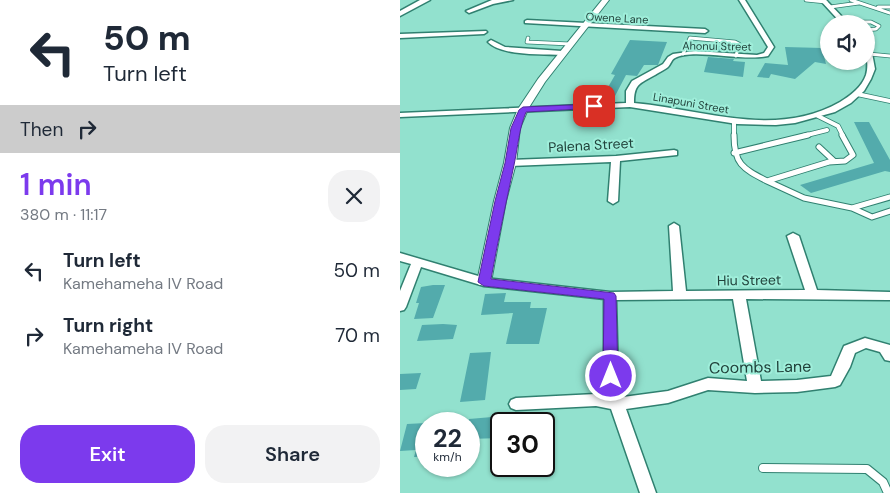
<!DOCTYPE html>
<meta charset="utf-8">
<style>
:root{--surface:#fff;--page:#f2f2f3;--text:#1f2937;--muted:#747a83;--accent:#7c3aed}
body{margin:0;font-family:"DM Sans",sans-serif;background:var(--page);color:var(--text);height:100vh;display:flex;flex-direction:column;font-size:19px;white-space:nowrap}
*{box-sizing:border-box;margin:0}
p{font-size:16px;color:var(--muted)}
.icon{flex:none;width:28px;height:28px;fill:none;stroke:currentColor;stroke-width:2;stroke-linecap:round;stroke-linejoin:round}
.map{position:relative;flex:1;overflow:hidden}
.panel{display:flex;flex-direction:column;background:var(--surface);width:400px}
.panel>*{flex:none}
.banner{background:#fff;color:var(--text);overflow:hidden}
.controls{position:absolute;left:420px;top:15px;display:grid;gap:10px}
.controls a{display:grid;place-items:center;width:55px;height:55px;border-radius:50%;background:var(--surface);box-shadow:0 1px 4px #0004;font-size:25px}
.speed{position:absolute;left:15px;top:412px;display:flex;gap:10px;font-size:25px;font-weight:700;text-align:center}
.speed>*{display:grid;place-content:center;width:65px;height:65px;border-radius:50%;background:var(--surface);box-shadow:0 1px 4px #0004;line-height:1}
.speed small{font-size:12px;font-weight:400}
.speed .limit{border:2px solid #111;border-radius:8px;background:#fff;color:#111}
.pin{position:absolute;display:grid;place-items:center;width:42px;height:42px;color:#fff;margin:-21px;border-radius:10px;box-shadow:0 2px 8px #0006}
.me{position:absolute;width:55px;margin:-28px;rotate:0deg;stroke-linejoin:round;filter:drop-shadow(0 0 4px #0008)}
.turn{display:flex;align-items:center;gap:18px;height:105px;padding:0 20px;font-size:22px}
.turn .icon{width:65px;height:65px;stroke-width:2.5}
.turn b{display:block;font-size:35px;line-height:42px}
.then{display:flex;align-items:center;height:48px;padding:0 20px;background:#0003;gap:10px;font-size:19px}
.round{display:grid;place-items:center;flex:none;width:52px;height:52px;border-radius:20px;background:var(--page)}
.headline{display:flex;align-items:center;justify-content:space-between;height:85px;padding:0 20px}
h1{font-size:30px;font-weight:600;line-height:38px;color:var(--accent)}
.action{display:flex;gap:10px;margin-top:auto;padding:10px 20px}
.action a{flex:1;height:58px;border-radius:20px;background:var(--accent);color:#fff;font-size:20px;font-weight:600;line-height:58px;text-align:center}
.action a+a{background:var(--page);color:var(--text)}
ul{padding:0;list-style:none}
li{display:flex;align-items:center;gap:15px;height:65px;padding:0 20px}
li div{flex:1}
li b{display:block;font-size:19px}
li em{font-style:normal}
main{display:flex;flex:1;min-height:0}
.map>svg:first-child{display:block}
.building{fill:#53abac}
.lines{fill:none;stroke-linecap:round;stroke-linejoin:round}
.service-far3-casing{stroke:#308070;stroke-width:4.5}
.service-far2-casing{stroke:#308070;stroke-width:5.5}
.service-far1-casing{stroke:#308070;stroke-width:7}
.service-casing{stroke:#308070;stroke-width:10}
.minor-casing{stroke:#308070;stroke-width:3}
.tertiary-casing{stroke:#308070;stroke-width:2}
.secondary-casing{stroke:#308070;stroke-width:3}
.service-far3{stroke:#fff;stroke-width:3}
.service-far2{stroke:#fff;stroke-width:4}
.service-far1{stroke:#fff;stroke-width:5}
.service{stroke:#fff;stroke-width:8}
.minor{fill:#fff;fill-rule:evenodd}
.tertiary{fill:#fff;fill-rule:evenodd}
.secondary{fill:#fff;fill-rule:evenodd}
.route{fill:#7c3aed;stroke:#51269a}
.labels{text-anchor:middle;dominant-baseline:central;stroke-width:4;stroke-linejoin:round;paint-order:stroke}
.far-street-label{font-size:11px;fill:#21423b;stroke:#9feeda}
.street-label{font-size:14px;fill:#21423b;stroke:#9feeda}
.near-street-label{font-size:16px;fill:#21423b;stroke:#9feeda}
</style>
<main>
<section class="panel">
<div class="banner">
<div class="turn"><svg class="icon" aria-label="left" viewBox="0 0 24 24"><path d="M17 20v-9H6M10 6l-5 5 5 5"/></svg><div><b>50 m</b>Turn left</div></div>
<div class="then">Then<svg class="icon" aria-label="right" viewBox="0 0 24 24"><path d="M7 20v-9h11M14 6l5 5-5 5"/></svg></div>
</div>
<div class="headline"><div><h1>1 min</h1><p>380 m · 11:17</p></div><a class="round"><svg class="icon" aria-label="close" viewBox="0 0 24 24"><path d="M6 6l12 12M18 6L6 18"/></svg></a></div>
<ul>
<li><svg class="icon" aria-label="left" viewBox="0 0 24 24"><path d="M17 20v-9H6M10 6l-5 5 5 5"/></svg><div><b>Turn left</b><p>Kamehameha IV Road</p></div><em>50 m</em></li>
<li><svg class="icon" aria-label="right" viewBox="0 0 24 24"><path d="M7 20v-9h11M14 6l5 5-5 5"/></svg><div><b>Turn right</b><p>Kamehameha IV Road</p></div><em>70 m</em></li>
</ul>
<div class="action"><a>Exit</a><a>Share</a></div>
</section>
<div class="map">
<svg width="490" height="493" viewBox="0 0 490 493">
<rect width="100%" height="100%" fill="#92e1ce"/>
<!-- building -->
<path class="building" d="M230,40L267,42L258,65H244L237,76L226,75L215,96H203L215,75L211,74Z
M310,46L335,47L334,52L309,50Z
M385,47L422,48L426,64L415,62L395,79L371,74L369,78L357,77L365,63L388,65Z
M308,57L334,59L333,61L345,62L343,77L304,72Z
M454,122H469L490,160V172L485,171L411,193L400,185L474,163Z
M33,285H45L33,318L14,319L19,303H16L21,287Z
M106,293L104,302H131L130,308H147L139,344H106L113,313L81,315L85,294Z
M22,325L43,324L57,325L53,339L17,341Z
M91,352L85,400L60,402L70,353Z
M21,373L16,389L0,390V374Z
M92,417H101V438L69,439V419Z
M7,424L26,423V457H14L16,450L0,451Z"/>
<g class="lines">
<!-- service-far3 casing -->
<g class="service-far3-casing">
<path id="service-far3" d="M406,0L426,2
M451,0L490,13
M430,7L459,3
M478,7H490
M445,22H471L479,26L476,29L466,30
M128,38L127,42L170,44
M283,54L290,38L335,42L339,44L336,56
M469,54L490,56"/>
</g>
<!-- service-far2 casing -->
<g class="service-far2-casing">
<path id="service-far2" d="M457,94L490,101
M418,116L438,126L443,136
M334,136V122
M403,136L427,130"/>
</g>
<!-- service-far1 casing -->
<g class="service-far1-casing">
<path id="service-far1" d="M334,135C334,164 342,168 367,181L429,162L445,161L453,155L442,135
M419,147L434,161
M334,153L408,135
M367,181L404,198L452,208L472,217L490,211
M452,208L490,197"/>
</g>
<!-- service casing -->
<g class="service-casing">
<path id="service" d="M363,468L467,469L483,482L488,493"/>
</g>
<!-- minor casing -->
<g class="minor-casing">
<path id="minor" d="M113,0L93,4L69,13L66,11L92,0Z
M339,0H345L374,47L368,56C344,62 293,48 275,58C271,60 271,64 268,67C265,70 259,72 255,75C239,84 234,84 234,103C302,109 375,139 440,102C450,96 462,87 466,75C469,65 466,55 466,45L472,53L475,69L471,79L464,91L451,103L435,112L395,123L376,125L337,124L230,107L0,117V113L226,103V91L232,81L263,64L268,57L273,54L295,51L357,55L364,53L368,47Z
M420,0H426L449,24H442Z
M127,20L305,29L308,31L305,33L125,23V21Z
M86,31L87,32L84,34L0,38V34Z
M91,40L105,47L162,51L165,53L162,55C142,54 101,56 88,42Z
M274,150L277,151V155L220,161L218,201L213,204L208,201L211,162L110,166L105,163L110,160L216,156Z
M274,223L279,226L286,291L405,290L387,236L393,233L399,236L417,290L490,292V300H488L346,299L361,381L397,380L431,376L444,346L465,338L490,345V361L485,360L480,352L466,348L455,353L450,367L440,385L435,387L397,392L355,393L308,390L268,403L226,409L256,493H240L211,409L196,406L116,410L111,408L109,404L111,400L116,398L196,394L208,396L204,376V299L84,286L21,267L6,307L4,310L0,311V291L11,264L0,261V253L85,278L210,292L273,291L269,226ZM333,299L347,381L308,378L268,391L223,397L218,376L216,300Z"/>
</g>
<!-- tertiary casing -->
<g class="tertiary-casing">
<path id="tertiary" d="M202,0H209L145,82L128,109L120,128L116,163L106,201L91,282L89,285H79L77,282L94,201L104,163L110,128L118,109L138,79Z"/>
</g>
<!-- secondary casing -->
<g class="secondary-casing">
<path id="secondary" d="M20,0H30L0,16V11Z"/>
</g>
<!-- service-far3 -->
<use href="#service-far3" class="service-far3"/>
<!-- service-far2 -->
<use href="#service-far2" class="service-far2"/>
<!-- service-far1 -->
<use href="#service-far1" class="service-far1"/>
<!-- service -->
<use href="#service" class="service"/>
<!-- minor -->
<use href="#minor" class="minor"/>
<!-- tertiary -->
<use href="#tertiary" class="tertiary"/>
<!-- secondary -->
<use href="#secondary" class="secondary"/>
</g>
<!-- route -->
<path class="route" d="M194,104H197V108L126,112C119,129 118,146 114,165C106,203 98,240 91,279L214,293L216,296L218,376L216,380L211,382L206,380L203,376L204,299L84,286L78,282L95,201L105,163L111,128L119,110L123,107Z"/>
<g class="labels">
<!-- far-street labels -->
<g class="far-street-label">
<text transform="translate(217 18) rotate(3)">Owene Lane</text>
<text transform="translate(317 46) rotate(1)">Ahonui Street</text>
<text transform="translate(291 103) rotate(10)">Linapuni Street</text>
</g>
<!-- street labels -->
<g class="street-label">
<text transform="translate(191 145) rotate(-3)">Palena Street</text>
<text transform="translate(349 280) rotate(-1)">Hiu Street</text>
</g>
<!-- near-street labels -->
<g class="near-street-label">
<text transform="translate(360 367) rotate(-1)">Coombs Lane</text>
</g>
</g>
</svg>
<div class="controls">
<a><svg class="icon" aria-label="sound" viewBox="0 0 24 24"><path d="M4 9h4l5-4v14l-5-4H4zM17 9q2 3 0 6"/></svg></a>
</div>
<div class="speed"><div>22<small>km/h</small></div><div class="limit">30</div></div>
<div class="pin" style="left:194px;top:106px;background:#d93025"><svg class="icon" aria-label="arrive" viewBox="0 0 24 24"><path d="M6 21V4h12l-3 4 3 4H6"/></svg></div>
<svg class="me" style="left:211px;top:376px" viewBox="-20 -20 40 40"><circle r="17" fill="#7c3aed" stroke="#fff" stroke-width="3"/><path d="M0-11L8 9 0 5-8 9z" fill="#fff"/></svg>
</div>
</main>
